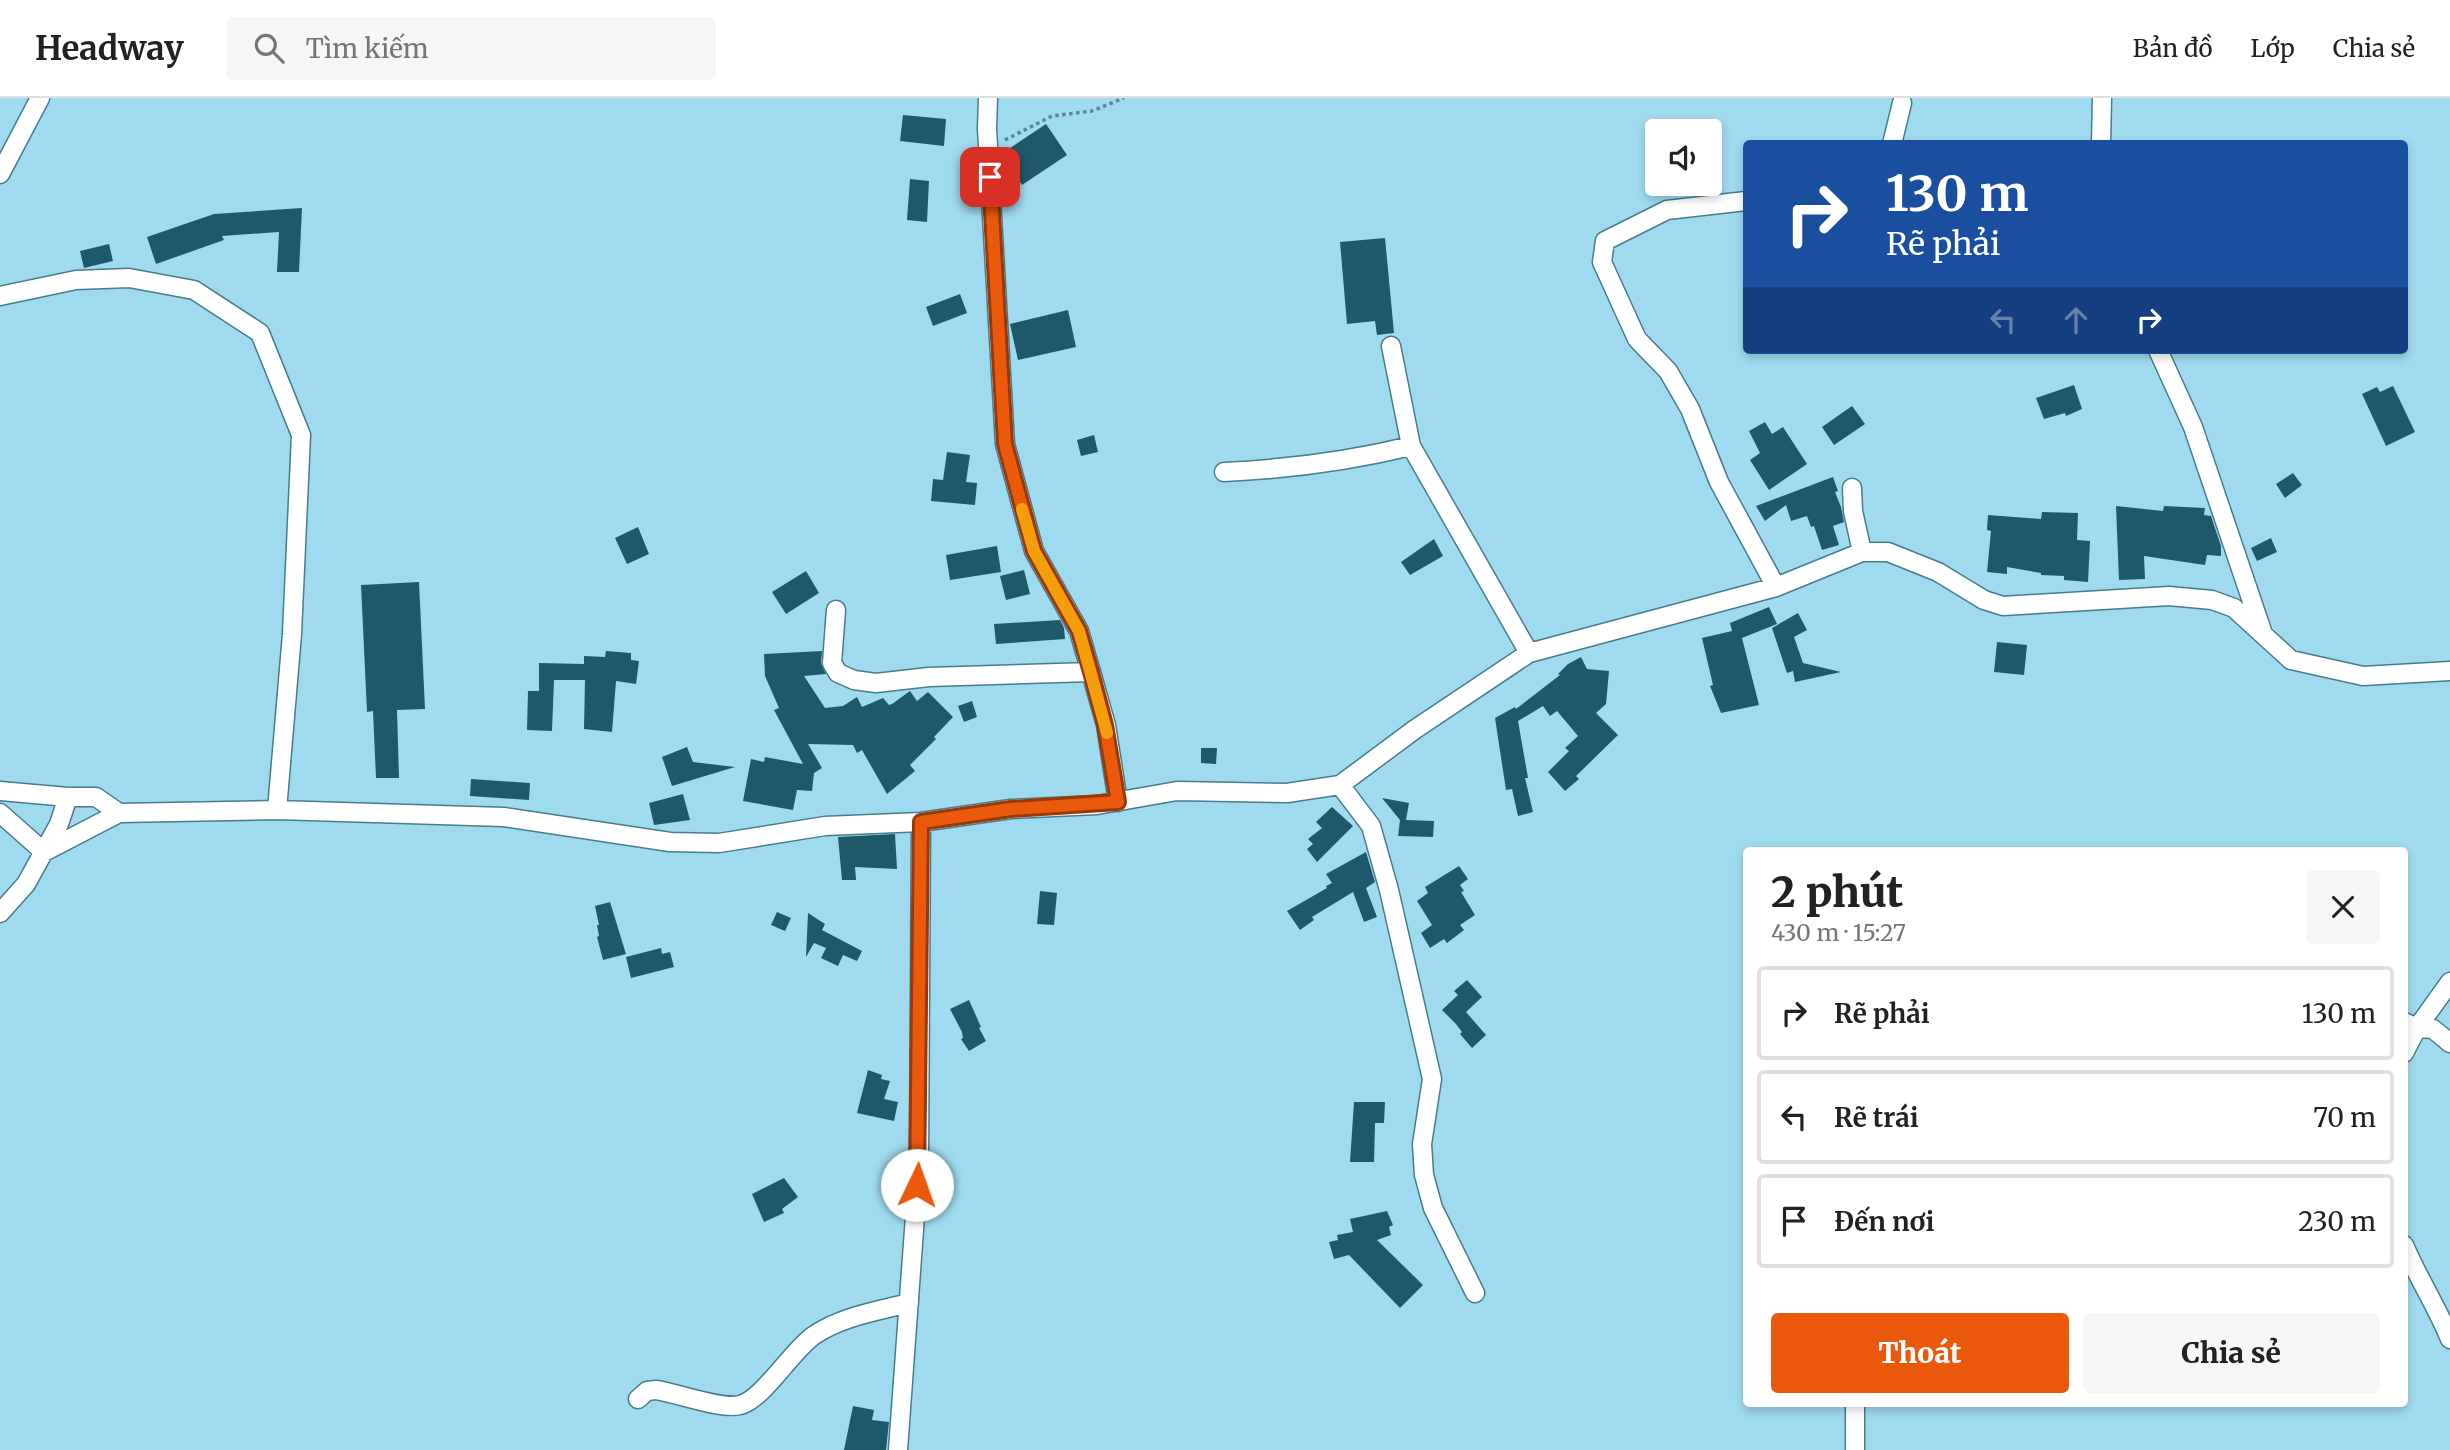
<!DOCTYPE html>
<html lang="vi">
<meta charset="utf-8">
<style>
:root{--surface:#fff;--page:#f6f6f6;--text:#222;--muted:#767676;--line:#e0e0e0;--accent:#ea580c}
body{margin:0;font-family:Merriweather,serif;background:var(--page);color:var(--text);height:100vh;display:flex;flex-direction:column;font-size:26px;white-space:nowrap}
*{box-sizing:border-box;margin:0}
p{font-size:23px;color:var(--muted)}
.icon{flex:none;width:38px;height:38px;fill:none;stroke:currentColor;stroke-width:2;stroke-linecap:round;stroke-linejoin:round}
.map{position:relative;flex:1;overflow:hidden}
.details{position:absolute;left:1743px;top:749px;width:665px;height:560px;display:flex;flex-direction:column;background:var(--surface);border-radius:7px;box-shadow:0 4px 10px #0003}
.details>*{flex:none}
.guide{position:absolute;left:1743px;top:42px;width:665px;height:214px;border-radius:7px;box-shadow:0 4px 10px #0003;background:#1a4fa0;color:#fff;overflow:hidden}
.buttons{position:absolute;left:1645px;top:21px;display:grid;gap:14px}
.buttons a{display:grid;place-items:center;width:77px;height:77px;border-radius:7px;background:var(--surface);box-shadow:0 4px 10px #0003;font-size:35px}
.pin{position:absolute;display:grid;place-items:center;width:60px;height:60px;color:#fff;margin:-30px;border-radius:14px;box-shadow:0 4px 10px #0006}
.me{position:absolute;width:77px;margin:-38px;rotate:3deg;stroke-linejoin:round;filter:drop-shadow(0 0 5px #0008)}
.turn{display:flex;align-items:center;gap:24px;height:147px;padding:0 28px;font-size:32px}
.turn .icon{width:91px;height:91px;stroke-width:2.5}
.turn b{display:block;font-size:49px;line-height:60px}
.lanes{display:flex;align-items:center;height:66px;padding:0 28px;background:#0003;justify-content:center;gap:35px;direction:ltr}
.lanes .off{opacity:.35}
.round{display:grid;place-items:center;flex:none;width:74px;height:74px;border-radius:7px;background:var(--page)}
.overview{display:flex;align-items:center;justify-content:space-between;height:119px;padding:0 28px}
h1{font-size:42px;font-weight:800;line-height:52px}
.button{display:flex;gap:14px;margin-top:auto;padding:14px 28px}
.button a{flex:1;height:80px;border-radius:7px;background:var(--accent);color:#fff;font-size:28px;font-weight:800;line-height:80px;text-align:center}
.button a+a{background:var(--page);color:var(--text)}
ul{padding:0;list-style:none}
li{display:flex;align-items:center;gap:21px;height:94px;margin:0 14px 10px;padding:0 14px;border:4px solid var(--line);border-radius:7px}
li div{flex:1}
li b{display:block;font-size:26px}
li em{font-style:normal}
header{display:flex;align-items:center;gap:42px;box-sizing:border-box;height:98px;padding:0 35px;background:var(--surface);border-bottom:2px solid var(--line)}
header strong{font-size:33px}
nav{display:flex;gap:38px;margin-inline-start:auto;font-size:24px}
.search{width:490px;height:63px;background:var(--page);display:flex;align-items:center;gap:18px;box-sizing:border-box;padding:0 24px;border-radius:7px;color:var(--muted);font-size:26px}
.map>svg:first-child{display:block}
.building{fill:#1e596a}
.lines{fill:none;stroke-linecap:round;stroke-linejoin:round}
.street-casing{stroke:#467d8f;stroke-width:21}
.path{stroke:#5e8795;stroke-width:3.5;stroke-dasharray:3.5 3.5;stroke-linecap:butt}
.street{stroke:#fff;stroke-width:18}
.route-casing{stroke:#983908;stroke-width:18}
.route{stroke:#ea580c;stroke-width:12}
.slow{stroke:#f59e0b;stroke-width:12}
</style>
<header>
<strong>Headway</strong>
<div class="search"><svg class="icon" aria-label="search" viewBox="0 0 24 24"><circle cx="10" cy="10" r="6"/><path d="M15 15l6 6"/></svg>Tìm kiếm</div>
<nav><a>Bản đồ</a><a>Lớp</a><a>Chia sẻ</a></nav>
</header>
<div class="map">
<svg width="2450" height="1352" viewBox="0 0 2450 1352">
<rect width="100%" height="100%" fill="#a0daee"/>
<!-- building -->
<path class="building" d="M903,17L946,21L944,48L900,43Z
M1046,26L1067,57L1022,87L1001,56Z
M910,81L929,83L927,124L907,122Z
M302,110L299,174H277L279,134L222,138L224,142L156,166L147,139L214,116Z
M1385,140L1394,235L1377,237L1375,223L1347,226L1340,144Z
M109,146L113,163L84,170L80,153Z
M960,196L967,215L933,228L926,209Z
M1068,212L1076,249L1018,262L1010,226Z
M2074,287L2082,311L2066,318L2065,315L2044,321L2036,300Z
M2393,288L2415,334L2386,348L2362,296L2377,289L2380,294Z
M1852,308L1865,326L1834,347L1822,329Z
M1765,324L1772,336L1783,329L1807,366L1769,392L1750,362L1760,355L1749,333Z
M1094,337L1098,354L1081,358L1077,342Z
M947,354L970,357L966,384L977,385L975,407L931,403L933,381L943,382Z
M2293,375L2302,387L2285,400L2276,386Z
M1833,379L1838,393L1835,394L1841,409L1844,424L1833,428L1839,447L1822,452L1814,428L1811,429L1807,418L1791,423L1786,407L1765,423L1756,408Z
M2116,408L2163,413L2164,408L2205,410L2204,417L2211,418L2221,448V458L2207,457L2205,467L2144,458L2145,481L2119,482Z
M2042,414L2078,415L2077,442L2090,443L2088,484L2064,482V478L2041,477V475L2007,469V476L1987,474L1991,433L1987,432L1988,417L2041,421Z
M638,429L649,456L627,466L615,440Z
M2271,440L2277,454L2257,463L2251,450Z
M1434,441L1443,458L1410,477L1401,464Z
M997,448L1001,474L950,482L946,457Z
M1024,472L1030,496L1006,502L1000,478Z
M806,473L819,495L786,516L772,494Z
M419,484L425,611L397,612L399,680H376L373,613L367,614L361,487Z
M1769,509L1777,526L1742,540L1759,607L1721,615L1710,588L1713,587L1702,540L1732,533L1730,525Z
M1798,515L1807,532L1794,539L1803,565L1841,574L1795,584L1793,573L1787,575L1772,530Z
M1060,522L1064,530L1065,541L996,546L994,526Z
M1997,544L2027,547L2024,577L1994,574Z
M606,553L631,555V562L639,563L636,586L616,583L612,634L584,631L585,582H554L552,633L527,632L528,593H539V565L584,566V558L605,559Z
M822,553L821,565L826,576L804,578L825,610L843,608L857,599L862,609L883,600L889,607L892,606L910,593L917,603L928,594L953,619L934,639L936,641L910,667L915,673L887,696L862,652L857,655L853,647L808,646L822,670L814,675L812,693L797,692L793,712L743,703L751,661L764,664L765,659L803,666L774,612L779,610L765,578L764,556Z
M1581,559L1587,571L1609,573L1606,606L1596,615L1618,637L1576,678L1579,681L1565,693L1548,674L1569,653L1565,650L1578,638L1557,613L1550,618L1543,608L1518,623L1528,680H1525L1533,714L1518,718L1512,691L1506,692L1495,620L1515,609L1516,611L1560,577L1558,576L1568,566Z
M972,603L977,619L964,624L958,608Z
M687,649L693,664L735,669L672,688L662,659Z
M1201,650H1217L1216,666L1201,665Z
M471,681L530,685L529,702L470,698Z
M683,696L690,722L654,727L649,705Z
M1382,700L1409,705L1406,722L1434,723L1433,739L1398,738L1400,722Z
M1332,709L1353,728L1317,764L1307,751L1313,746L1308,741L1322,730L1316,724Z
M895,736L897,771L855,769L856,782H842L838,739Z
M1366,754L1375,784L1366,790L1377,819L1364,824L1353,794L1312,819L1314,822L1300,832L1287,813L1327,790L1326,788L1332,785L1326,776Z
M1459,768L1468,781L1460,787L1464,793L1461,794L1475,817L1460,827L1464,832L1447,845L1444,841L1430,850L1421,835L1432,827L1417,803L1428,795L1425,789Z
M1040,793L1057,795L1054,827L1037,826Z
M610,804L626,856L603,862L597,839L599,838L597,827H599L595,808Z
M777,814L791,820L785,833L771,827Z
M808,815L825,826L822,832L862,853L857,863L843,857L838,868L821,860L826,850L814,845L806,859Z
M661,850L662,856L670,854L674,869L631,880L626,859Z
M1467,882L1482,899L1466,914L1486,937L1472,950L1460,936L1462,934L1456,926L1442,912L1458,897L1454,893Z
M969,902L981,929L979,930L986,943L969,953L961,941L963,940L962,934L950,911Z
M868,972L882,977L881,981L890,983L884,1001L898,1004L894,1023L857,1015Z
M1354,1004H1385L1384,1025H1375L1374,1064H1350Z
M784,1080L798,1099L782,1111L784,1115L764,1124L752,1096Z
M1387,1113L1393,1127L1389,1129L1391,1137L1377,1142L1423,1187L1400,1210L1349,1157L1334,1161L1329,1144L1338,1142L1337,1137L1353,1134L1350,1121Z
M853,1308L874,1312L872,1322L889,1324L886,1352H844Z"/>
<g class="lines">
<!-- street casing -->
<g class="street-casing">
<path id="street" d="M988,0L987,30L1005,346L1034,453L1079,533L1091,574L1106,627L1118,704
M1892,46L1902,5
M2101,46L2102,0
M0,76L40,0
M1746,103L1667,112L1605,143L1602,164L1637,241L1668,273L1690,311L1719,384L1776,489
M0,198L76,182L129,180L194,192L260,235L301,337L292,536L277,712L504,719L670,744L719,745L825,728L921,724L1011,711L1097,707L1177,693L1287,695L1340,687L1414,632L1529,555L1776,489L1862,454H1888L1938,474L1984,502L2003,508L2169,498L2212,502L2234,510L2291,562L2363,578L2450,573
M1391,248L1411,348L1529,555
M2158,252L2193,329L2262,533
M1224,374C1288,371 1350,363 1411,348
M1852,390L1853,413L1862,454
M836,512L832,565L838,575L854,582L876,585L929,579L1091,574
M1340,687L1371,728L1389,792L1432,981L1422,1046L1424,1077L1433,1110L1475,1195
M0,693L68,699
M0,715L44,754L119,715
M0,815L26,786L59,726L68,699H96L119,715L277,712
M2404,924L2417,930L2433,931L2450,945
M2404,955L2417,930L2450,884
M2404,1147C2418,1180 2437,1209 2450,1241
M638,1301L647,1293L656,1292C677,1295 722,1312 740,1307C762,1302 791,1254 813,1238C840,1219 877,1213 909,1205
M898,1352L919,1063L921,724
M1855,1352V1306"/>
</g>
<!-- path -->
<path class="path" d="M1005,42L1052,18L1092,13L1124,0"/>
<!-- street -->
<use href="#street" class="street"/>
</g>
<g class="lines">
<!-- route casing -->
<g class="route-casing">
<path id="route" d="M917,1087L921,724L1011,711L1118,704L1105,627L1091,574L1079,533L1034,453L1005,346L990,79"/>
</g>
<!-- route -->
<use href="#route" class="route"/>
<!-- slow -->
<path class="slow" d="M1022,411L1034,453L1079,533L1107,635"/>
</g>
</svg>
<div class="buttons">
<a><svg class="icon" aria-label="sound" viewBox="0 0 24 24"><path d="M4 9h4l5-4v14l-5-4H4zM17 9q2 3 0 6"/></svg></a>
</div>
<div class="pin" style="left:990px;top:79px;background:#d93025"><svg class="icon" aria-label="arrive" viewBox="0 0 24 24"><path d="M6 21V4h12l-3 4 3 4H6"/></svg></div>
<svg class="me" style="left:917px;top:1087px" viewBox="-20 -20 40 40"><circle r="19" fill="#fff"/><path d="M0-13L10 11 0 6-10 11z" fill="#ea580c"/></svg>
<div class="guide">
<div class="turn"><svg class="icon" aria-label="right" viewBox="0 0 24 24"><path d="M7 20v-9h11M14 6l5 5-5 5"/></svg><div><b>130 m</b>Rẽ phải</div></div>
<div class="lanes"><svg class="icon off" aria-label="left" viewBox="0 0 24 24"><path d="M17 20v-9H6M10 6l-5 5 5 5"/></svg><svg class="icon off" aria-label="ahead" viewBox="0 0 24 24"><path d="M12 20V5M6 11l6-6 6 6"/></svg><svg class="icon" aria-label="right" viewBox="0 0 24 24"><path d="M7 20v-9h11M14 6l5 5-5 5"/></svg></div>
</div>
<section class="details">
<div class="overview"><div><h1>2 phút</h1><p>430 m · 15:27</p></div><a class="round"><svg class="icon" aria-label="close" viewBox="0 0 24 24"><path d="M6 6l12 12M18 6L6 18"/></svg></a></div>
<ul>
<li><svg class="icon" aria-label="right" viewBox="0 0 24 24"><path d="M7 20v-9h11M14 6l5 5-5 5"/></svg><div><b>Rẽ phải</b></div><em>130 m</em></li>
<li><svg class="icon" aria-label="left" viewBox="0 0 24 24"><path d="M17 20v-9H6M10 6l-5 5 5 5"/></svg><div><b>Rẽ trái</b></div><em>70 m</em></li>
<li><svg class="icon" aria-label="arrive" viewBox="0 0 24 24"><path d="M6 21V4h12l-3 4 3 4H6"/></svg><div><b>Đến nơi</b></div><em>230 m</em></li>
</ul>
<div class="button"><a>Thoát</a><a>Chia sẻ</a></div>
</section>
</div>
